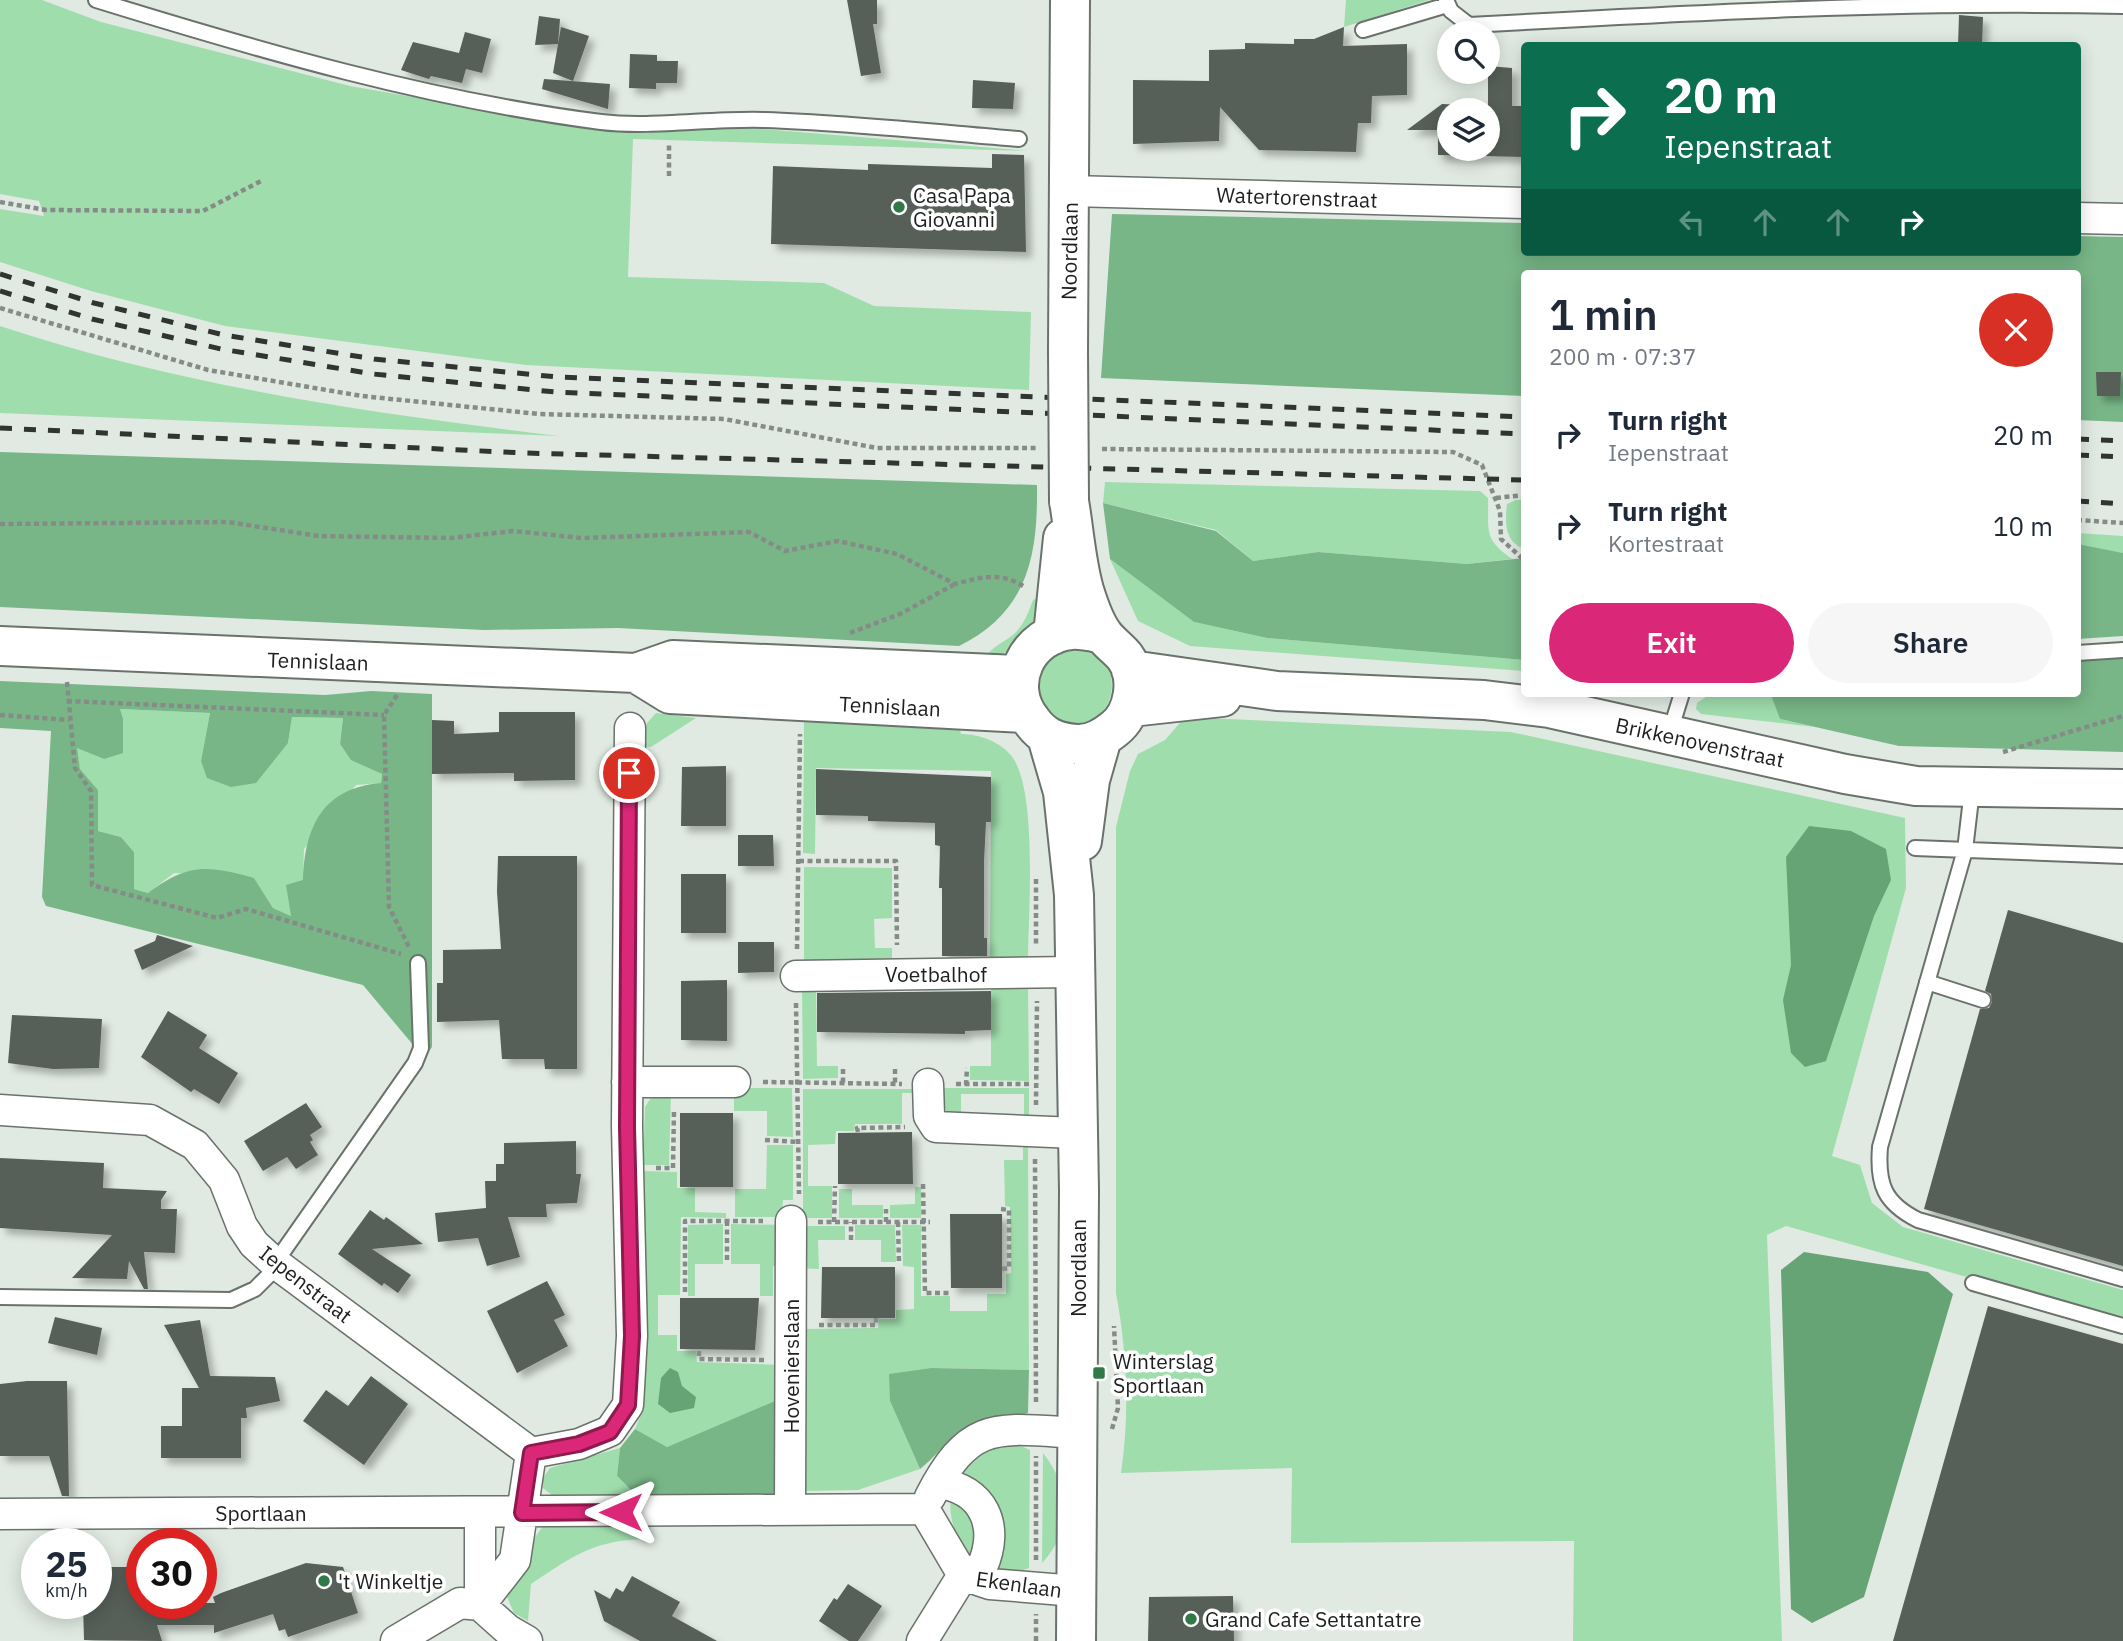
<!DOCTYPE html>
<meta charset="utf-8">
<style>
:root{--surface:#fff;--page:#f6f6f7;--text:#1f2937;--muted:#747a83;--accent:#db2777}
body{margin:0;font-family:"IBM Plex Sans",sans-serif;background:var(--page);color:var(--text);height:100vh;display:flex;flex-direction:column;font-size:26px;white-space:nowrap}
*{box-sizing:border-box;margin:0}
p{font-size:23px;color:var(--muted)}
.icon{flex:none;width:38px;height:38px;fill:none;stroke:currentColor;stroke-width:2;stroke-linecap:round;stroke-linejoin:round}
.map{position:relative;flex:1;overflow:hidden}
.panel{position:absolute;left:1521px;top:270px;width:560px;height:427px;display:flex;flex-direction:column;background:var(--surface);border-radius:7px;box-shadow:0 4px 18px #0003}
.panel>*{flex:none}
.banner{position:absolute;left:1521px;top:42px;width:560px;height:214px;border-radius:7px;box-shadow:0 4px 18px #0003;background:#0b6e4f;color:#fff;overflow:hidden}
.controls{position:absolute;left:1437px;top:21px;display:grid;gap:14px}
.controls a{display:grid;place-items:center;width:63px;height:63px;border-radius:50%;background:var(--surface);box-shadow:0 4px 18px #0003;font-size:35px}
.speed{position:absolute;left:21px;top:1528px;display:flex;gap:14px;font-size:35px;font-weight:700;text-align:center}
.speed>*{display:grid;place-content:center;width:91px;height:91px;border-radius:50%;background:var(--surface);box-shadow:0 4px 18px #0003;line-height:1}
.speed small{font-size:18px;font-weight:400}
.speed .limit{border:10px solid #d22;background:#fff;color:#111}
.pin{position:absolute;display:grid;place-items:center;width:60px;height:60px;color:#fff;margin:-30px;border:4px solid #fff;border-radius:50%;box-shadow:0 2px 7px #0007}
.me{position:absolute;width:77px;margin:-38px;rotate:270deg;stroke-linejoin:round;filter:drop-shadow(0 0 5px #0008)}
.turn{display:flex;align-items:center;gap:24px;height:147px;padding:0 28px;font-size:32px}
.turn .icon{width:91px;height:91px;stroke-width:2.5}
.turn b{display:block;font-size:49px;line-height:60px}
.lanes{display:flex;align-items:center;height:66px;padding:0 28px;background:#0003;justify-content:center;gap:35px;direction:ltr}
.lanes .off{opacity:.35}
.round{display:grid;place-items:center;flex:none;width:74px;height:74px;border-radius:37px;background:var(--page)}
.headline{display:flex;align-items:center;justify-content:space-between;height:119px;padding:0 28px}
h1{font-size:42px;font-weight:600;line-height:52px}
.action{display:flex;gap:14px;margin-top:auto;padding:14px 28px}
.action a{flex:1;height:80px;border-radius:42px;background:var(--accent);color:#fff;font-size:28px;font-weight:600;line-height:80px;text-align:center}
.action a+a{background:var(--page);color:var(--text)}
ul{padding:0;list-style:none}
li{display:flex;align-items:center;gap:21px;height:91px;padding:0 28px}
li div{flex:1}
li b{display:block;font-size:26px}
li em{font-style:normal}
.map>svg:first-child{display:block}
.green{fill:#a0ddad}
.forest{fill:#78b687;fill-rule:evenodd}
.water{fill:#66a475}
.building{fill:#575f58;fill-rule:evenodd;filter:url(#shadow)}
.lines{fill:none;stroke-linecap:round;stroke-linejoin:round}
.lane-casing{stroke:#6a726b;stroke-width:18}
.street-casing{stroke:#6a726b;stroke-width:33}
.secondary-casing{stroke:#6a726b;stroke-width:42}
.path{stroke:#858c87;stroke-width:4.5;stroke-dasharray:5 3.5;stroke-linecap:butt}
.lane{stroke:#fff;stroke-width:14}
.street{stroke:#fff;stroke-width:30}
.secondary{stroke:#fff;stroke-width:38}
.rail{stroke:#313432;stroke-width:5;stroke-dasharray:12 12;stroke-linecap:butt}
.secondary-bridge-casing{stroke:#6a726b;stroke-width:42;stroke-linecap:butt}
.secondary-bridge{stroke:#fff;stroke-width:38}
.route-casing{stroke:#8e194d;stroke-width:18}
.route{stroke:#db2777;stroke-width:12}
.poi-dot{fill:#317a48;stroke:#fff;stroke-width:2.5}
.labels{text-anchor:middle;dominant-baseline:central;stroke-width:7;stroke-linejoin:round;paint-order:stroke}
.poi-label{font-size:21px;fill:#1d201e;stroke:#fff;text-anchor:start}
.street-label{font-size:21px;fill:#1d201e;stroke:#fff}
</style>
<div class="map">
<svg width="2123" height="1641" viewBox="0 0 2123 1641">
<defs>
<filter id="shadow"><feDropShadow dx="6" dy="6" stdDeviation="3.5" flood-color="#0004"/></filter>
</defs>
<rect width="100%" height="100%" fill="#e0eae2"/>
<!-- green -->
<path class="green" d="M0,0H42L101,22L350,86L603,130L727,126L1029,151L633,139L628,277L824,283L874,306L1031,312L1029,390L526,365L225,326L91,291L0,262V209L44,216L39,201L0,194Z
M1346,0H1429L1344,27Z
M0,326C180,386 371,413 559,436L0,413Z
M1105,482L1480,491L1488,498C1489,532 1483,538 1512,559L1467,564L1318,552L1253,561L1216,530L1103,503Z
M1516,500H1524V549C1504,541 1505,522 1507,504Z
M2077,533L2123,536V553L2083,547L2077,544Z
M1110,559L1194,622L1267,638L1524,660V671L1190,646L1138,621Z
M1046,594C1033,632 1021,649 983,662C988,647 1007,642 1017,631C1025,622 1029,611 1033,600Z
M1062,646C1071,647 1082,646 1089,649C1136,668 1106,762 1039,708L1034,672Z
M1712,693H1772L1780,719L1814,727L1701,714L1696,709L1697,703Z
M119,709L210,713L201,761L288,743L292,717L343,718L340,744L351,759L382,774L381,783L356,785L304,849L303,880L291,916L273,908L254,878L174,873L148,893L134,889V852L121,837L98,831V790L80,769L76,747L104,759Z
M656,713L696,718L651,747L642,746L647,723Z
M1185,717L1511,732L1905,818L1906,888L1832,1156L1860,1165L1872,1203L1903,1227L2123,1290V1321L1786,1226L1767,1235L1782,1641H1573L1574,1541L1291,1543L1292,1468L1121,1473C1130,1413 1127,1352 1116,1293V827L1130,771L1138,754L1165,740Z
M804,722L960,730L961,734C979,734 1002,742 1013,758C1038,795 1028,917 1028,965L990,966L991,771L816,768L815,854L803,853Z
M804,867L892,868V918L874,919L875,948H892V965H804Z
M991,984H1028L1029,1081L970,1080V1066H991Z
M816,986L817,1066H838V1078L803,1079L802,987Z
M734,1088H792L793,1137L767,1136V1111H734Z
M938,1088H1029V1126L1024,1125V1094H961V1115L946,1111Z
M803,1089H916V1093H902V1124H855L854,1131H836L835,1144L808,1145V1186H832V1218H803Z
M671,1093L669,1165H643L645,1107L650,1099Z
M1023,1140H1028L1029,1370L932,1368L890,1401L920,1469L858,1490L805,1491L804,1329L878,1328L879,1319H896V1310L914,1309V1267L903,1266L902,1225H921V1296H950V1311H987V1294H1006V1274L1011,1273L1010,1207L1005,1206L1004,1160H1023Z
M767,1145H793V1200H783L782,1217H735V1189H766Z
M642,1171L677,1172V1188H695V1212L726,1213V1218L681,1217L680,1295H658V1335H677V1351H696L697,1362L783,1365L784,1397L667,1447L635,1429L644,1407Z
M915,1187H921V1218H890V1205L915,1204Z
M839,1189H852V1205H883V1218H839Z
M723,1224V1264H695V1296H688V1225Z
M731,1224L783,1225L784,1266H773V1296H760V1264H731Z
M855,1225H895L896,1262H881V1240H855Z
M796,1226H845V1240H818L819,1269L795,1268Z
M1015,1443L1030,1450L1029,1568L1012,1574L994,1568L959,1476C972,1455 991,1446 1015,1443Z
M620,1448L617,1476L636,1495L553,1496L543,1488V1478L550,1468Z
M1043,1453C1071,1488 1073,1530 1042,1563Z
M951,1493L977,1515L976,1561C956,1542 948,1522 951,1493Z
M570,1523L649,1524L652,1539C596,1539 576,1554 531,1584L528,1621L514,1613L507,1597L523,1571L531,1543L543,1526Z"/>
<!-- forest -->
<path class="forest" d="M1112,214L1524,223V252H2077V236L2123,237V422L2077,420V273H1524V396L1101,378Z
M0,452L1037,485C1038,556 1028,612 959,646L618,628L484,630L0,607Z
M1103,503L1216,531L1253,561L1318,552L1467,564L1524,558V660L1267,638L1194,622L1110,559Z
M2077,544L2123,553V636L2077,639Z
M2123,658V752L1899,746L1780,719L1771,695L2077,693V661Z
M0,681L325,695L371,691L432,694V1047L424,1058L363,985L46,906L42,897L51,731L0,728ZM120,709L210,713L201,761L207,778L231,787L256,783L288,743L292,717L343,718L340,744L351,760L382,774L381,783C323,788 305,826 303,880L286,885L291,916L273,908L254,878C208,865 188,863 148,893L134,889V852L121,837L98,831V790L80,769L77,748L104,759L123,753V719Z
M932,1368L1029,1370L1028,1413C1012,1419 997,1418 980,1422C957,1428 938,1455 920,1469L890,1401L889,1374Z
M784,1397L779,1492L767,1496L636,1495L617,1476L620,1448L635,1429L667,1447Z"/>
<!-- water -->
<path class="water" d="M1809,826L1851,831L1886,849L1891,880L1874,916L1826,1061L1805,1067L1791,1053L1783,1000L1791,965L1786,857Z
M1804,1252L1928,1272L1953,1294L1864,1597L1812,1623L1791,1609L1781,1270Z
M670,1368L678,1372L682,1386L696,1397L694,1408L670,1413L658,1404L661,1378Z"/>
<!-- building -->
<path class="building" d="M847,0H877V24H873L881,73L861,76Z
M1959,15L1983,17L1982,46H1958Z
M539,16L560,19L558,44L535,45Z
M561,27L589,36L573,81L553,73Z
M1344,27L1343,46L1407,44V95L1372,96L1371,123H1358L1356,152L1259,150L1220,107L1219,141L1133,144V80L1209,81V50L1245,49V43L1294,44V39H1314Z
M465,32L491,39L482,73L466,69L462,83L431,76L429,79L401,70L413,42L459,53Z
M630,54L657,55V61H678L677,83H656V89L629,88Z
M1488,66L1512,68V106H1524V157L1438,155V130H1407L1442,104L1488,106ZM1449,110H1488V149H1449Z
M544,79L610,84L608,109L542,89Z
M973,80L1015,83L1013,109L972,108Z
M992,154L1024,155L1026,252L771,244L773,166L868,170V164L992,168Z
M2096,372H2121L2120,396H2097Z
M499,712H575V780L514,781V773L432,774V720L454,721V734L499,732Z
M726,766V826H681L682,767Z
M816,769L991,777V822H986L984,862V938H987V956H942V888H939L940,846L935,845V823L868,821V816L816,815Z
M738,835H773L774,866H738Z
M498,856H577V1069H545L544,1059H502L499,1020L437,1022V983H443V950L501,949L497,892Z
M681,874H726V933H681Z
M2008,910L2123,943V1266L1924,1209L1980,1009L1989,1008L1992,1002L1991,994L1985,991Z
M157,935L193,946L142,970L134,950L155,941Z
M738,942H774V972L738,973Z
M727,980V1041L681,1040V981Z
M991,991V1030L965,1031V1034L817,1032V993Z
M168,1011L207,1035L199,1048L238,1073L219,1104L194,1089L191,1092L141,1057Z
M12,1015L102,1019L99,1068L53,1069L8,1063Z
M306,1103L322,1127L310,1135L313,1140L310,1142L318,1155L296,1169L287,1157L263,1171L244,1141Z
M680,1113H733V1187H680Z
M912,1132L913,1184H838V1133Z
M576,1141V1174H581L577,1203L546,1204L547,1217H508L520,1257L487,1266L478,1238L438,1242L435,1213L486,1208L485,1181H496V1164H504V1143Z
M0,1158L104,1163L103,1188L167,1191L161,1200V1209H177L175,1253L144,1252L148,1289H144L129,1261L127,1279L72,1278L112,1235L0,1228Z
M370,1210L384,1220L386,1217L423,1244L372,1249L411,1275L398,1293L384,1283L382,1286L338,1254Z
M950,1214H1002V1288H951Z
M822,1267H895V1318H821Z
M547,1281L565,1315L554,1320L568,1346L517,1373L487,1311Z
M680,1298H759L755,1350L680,1349Z
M1988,1306L2123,1344V1641H1893Z
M55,1317L102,1328L97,1355L48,1343Z
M200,1320L210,1376L275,1377L280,1401L246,1408L247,1418H241V1458H161V1426H182V1388H199L164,1325Z
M371,1376L408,1404L364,1465L303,1421L326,1390L348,1406Z
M27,1381H67L69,1496H62L49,1456H0V1384Z
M306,1563L343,1567L358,1613L288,1637L285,1629L279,1631L273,1614L214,1633V1625H157L162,1641L84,1640L83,1603H96V1567H142V1603H215L213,1597L221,1593Z
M632,1576L680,1602L672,1616L717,1641H640L604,1621L594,1590L610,1599L616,1588L623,1592Z
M848,1584L882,1606L858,1641H849L819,1621L834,1598L837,1600Z
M1233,1596L1234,1641H1148L1149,1597Z"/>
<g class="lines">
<!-- lane casing -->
<g class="lane-casing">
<path id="lane" d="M96,0C261,51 429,100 601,122C651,128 713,118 765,120C850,123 935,132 1019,139
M1446,0L1451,11L1469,25C1687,13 1905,1 2123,6
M1363,30L1447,5
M2077,653L2123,650
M1669,735L1682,693
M1972,790L1965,850L1880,1147C1877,1184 1884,1203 1918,1220L2123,1279
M1915,848L2123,856
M1927,982L1983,1000
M275,1263L415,1063L421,1048L418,963
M1973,1283L2123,1326
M0,1297L231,1300L255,1289L278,1266"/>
</g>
<!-- street casing -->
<g class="street-casing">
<path id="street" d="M1070,191L1524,203
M2077,218L2123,219
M796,976L1075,972
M627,1082H735
M928,1084L929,1116L936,1127L1076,1133
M0,1110L150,1120L195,1145L224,1180L242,1226L254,1244L275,1263L531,1453
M531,1453L579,1444L610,1431L628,1405L632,1336L627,1127L630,728
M930,1497C970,1419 997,1428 1077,1433
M924,1509L963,1575
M790,1510L791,1221
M0,1514L924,1509
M963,1575L990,1584L1076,1591
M480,1605L515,1560L531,1453
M480,1605V1512
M480,1605L508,1630L527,1641
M396,1641L460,1603L480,1605
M922,1641L963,1575L982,1567C1000,1526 984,1489 938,1483"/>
</g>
<!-- secondary casing -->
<g class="secondary-casing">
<path id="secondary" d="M1068,351L1070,0
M1069,501C1074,530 1076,562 1084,590C1088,603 1095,623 1103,634C1109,643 1119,649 1125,657C1140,678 1134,714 1114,729C1103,738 1090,745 1076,744C1056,742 1043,737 1031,720C1003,684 1027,634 1071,630C1081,629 1093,632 1103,634
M1053,635L1063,538
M0,646L636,673L673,660L1020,675
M1131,670L1277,691L1484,700L1549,708L1845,774L1916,786L2123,789
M636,673L670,694L1025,713
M1131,707L1222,697
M1047,737L1063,792L1074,895L1079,1191L1076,1641
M1082,841L1090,780L1102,738"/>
</g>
<!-- path -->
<path class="path" d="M669,176V142
M0,202L46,210L203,211L261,181
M0,308L208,370L362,396L539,414L724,419L877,448H1037
M1102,449L1453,452L1482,465L1500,511L1501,539L1524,560
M1496,498L1524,495
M2077,520L2123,523
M0,524L228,522L318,536L451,538L513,531L582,538L749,532L785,551L838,541L897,554L955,584C982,577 1002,571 1026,588
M850,633L900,614L955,584
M67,682L75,768L91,791L92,885L217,918L246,909L401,954
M397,695L384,715L389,907L409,947
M67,701L384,715
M0,715L69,720
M2003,752L2123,716
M799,861H896L897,945
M1036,879V944
M797,949L800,734
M796,1003L799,1194
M843,1069V1083
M895,1069V1084
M763,1082L902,1084
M956,1084H1032
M966,1085L967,1068
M1036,1105L1037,1001
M858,1132L857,1128L905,1127
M765,1140L798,1142
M1035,1159L1036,1402
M656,1168H673L674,1110
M923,1184L925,1293H949
M1001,1209L1009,1210V1268L1002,1269
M818,1222H930
M834,1222L835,1186
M886,1222V1209
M898,1222L899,1264
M851,1240V1222
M727,1260V1221
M685,1292V1221H763
M819,1325H876V1318
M699,1351V1359L764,1360
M1112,1429L1118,1408L1114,1326
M1036,1560V1456
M1036,1641V1614"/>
<!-- lane -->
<use href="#lane" class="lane"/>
<!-- street -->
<use href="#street" class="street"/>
<!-- secondary -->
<use href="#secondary" class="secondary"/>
<!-- rail -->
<path class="rail" d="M0,274L94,303L224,335L374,359L557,377L1524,417
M0,291L92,319L221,349L373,374L555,392L1524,434
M0,428L524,453L1524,480
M2077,439L2123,441
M2077,455L2123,457
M2077,501L2123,504"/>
<!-- secondary-bridge casing -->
<g class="secondary-bridge-casing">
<path id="secondary-bridge" d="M1068,351L1069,501"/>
</g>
<!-- secondary-bridge -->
<use href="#secondary-bridge" class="secondary-bridge"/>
</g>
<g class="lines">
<!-- route casing -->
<g class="route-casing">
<path id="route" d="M621,1512L522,1513L531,1453L579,1444L610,1432L628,1405L632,1336L627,1127L629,773"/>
</g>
<!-- route -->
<use href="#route" class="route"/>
</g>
<!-- markers -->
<g class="poi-dot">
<circle cx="899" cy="207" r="7"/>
<rect x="1092" y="1366" width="14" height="14" rx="3.5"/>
<circle cx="324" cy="1581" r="7"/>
<circle cx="1191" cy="1619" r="7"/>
</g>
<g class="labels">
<!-- poi labels -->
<g class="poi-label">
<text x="913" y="195">Casa Papa<tspan x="913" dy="24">Giovanni</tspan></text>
<text x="1113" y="1361">Winterslag<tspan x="1113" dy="24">Sportlaan</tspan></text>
<text x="338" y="1581">'t Winkeltje</text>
<text x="1205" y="1619">Grand Cafe Settantatre</text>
</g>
<!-- street labels -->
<g class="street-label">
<text transform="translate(1297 197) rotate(2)">Watertorenstraat</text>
<text transform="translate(1069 251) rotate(-89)">Noordlaan</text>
<text transform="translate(318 661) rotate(2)">Tennislaan</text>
<text transform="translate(890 706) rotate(3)">Tennislaan</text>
<text transform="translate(1700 742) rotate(12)">Brikkenovenstraat</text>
<text x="936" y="974">Voetbalhof</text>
<text transform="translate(1078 1268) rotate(-90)">Noordlaan</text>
<text transform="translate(306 1284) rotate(38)">Iepenstraat</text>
<text transform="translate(791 1366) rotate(-90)">Hovenierslaan</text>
<text x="261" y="1513">Sportlaan</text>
<text transform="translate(1019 1584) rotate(8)">Ekenlaan</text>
</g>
</g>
</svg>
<div class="controls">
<a><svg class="icon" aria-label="search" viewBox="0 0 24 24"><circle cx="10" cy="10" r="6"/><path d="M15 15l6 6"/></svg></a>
<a><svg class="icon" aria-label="layers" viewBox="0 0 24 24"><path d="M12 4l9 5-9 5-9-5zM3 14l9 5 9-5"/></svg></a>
</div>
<div class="speed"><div>25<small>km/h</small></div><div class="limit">30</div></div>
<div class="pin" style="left:629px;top:773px;background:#d93025"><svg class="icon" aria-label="arrive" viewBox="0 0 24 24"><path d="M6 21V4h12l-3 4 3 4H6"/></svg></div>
<svg class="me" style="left:621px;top:1512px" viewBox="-20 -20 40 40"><path d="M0-17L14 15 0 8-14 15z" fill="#db2777" stroke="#fff" stroke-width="4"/></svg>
<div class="banner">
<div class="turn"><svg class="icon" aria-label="right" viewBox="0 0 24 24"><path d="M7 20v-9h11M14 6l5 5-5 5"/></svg><div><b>20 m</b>Iepenstraat</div></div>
<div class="lanes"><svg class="icon off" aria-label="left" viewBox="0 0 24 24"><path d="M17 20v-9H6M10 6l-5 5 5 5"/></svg><svg class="icon off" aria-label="ahead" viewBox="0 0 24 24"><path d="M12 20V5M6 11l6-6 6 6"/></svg><svg class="icon off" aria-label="ahead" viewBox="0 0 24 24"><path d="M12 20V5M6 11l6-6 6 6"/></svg><svg class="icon" aria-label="right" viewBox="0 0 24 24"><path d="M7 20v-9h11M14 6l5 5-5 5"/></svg></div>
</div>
<section class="panel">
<div class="headline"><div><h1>1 min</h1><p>200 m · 07:37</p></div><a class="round" style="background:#d93025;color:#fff"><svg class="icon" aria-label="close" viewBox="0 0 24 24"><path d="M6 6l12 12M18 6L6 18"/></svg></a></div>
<ul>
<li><svg class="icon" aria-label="right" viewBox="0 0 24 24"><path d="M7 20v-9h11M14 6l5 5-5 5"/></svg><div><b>Turn right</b><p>Iepenstraat</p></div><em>20 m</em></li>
<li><svg class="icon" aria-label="right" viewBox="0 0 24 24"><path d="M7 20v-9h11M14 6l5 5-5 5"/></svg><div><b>Turn right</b><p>Kortestraat</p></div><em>10 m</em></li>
</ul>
<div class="action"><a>Exit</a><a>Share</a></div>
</section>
</div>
